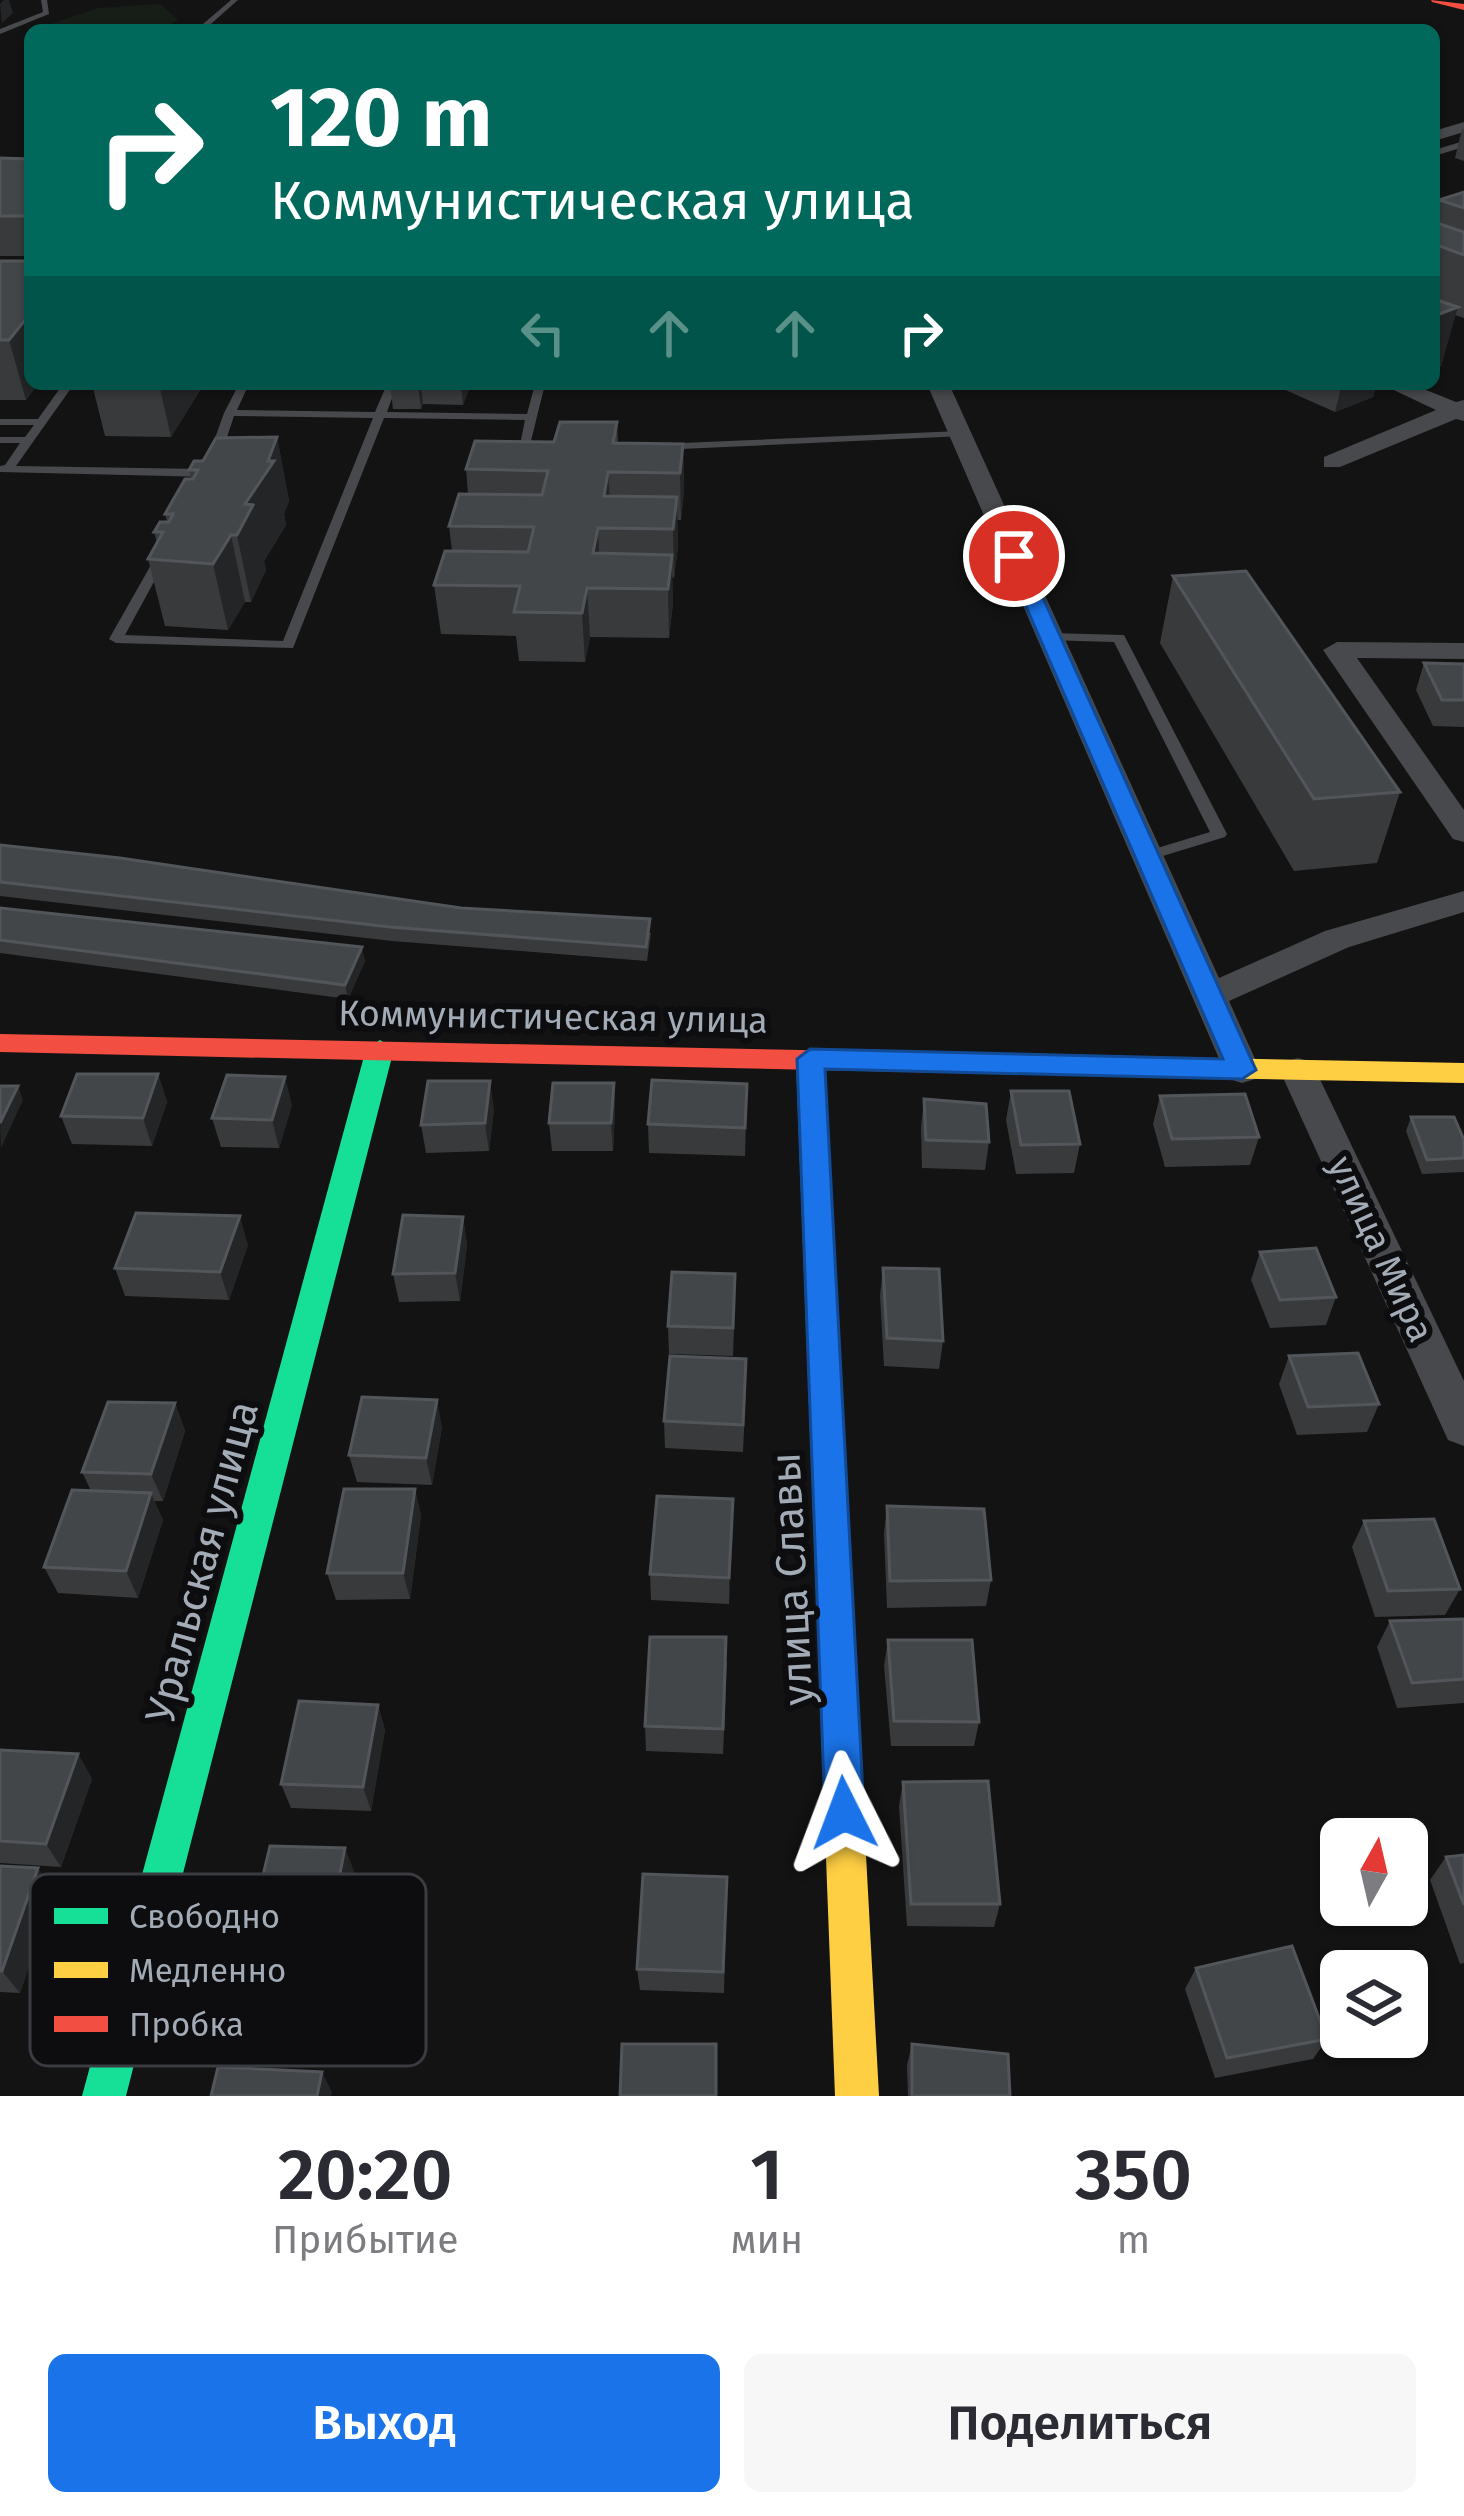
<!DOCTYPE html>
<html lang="ru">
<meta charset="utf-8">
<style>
:root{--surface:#fff;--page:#f7f7f7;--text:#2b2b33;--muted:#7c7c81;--accent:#1a73e8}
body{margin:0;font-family:"Fira Sans",sans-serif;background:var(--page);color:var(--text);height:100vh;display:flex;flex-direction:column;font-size:45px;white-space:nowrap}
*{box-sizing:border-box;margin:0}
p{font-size:39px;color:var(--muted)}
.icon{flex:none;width:66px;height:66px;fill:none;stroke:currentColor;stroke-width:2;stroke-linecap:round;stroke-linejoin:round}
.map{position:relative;height:2096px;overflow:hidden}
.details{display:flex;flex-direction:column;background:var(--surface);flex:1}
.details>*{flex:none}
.hud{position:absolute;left:24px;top:24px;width:1416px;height:366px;border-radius:18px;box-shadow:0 3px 9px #0004;background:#00695c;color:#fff;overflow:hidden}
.needle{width:78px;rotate:8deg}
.fabs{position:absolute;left:1320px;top:1818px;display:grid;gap:24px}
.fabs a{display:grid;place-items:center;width:108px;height:108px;border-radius:18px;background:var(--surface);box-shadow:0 3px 9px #0004;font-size:60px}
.pin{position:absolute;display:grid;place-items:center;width:102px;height:102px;color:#fff;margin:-51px;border:6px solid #fff;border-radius:50%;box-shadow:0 3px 12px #0007}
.me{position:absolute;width:132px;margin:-66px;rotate:357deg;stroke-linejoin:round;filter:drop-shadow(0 0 9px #0008)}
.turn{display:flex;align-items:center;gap:42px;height:252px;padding:0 48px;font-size:54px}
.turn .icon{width:156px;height:156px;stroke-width:2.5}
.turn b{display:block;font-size:84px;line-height:102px}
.lanes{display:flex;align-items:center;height:114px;padding:0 48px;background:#0003;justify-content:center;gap:60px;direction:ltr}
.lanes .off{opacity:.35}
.eta{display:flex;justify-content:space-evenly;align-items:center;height:204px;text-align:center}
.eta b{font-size:72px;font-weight:600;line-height:84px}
.cta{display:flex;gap:24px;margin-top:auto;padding:24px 48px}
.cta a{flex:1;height:138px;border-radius:18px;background:var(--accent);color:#fff;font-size:48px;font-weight:600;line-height:138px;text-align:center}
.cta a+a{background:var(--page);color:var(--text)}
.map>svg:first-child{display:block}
.green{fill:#171d17}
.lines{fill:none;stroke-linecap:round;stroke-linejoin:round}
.lane{fill:#47494c;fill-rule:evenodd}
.street{fill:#47494c;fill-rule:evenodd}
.fast{fill:#16e098;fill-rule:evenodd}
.slow{fill:#ffcf43;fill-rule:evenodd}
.jam{fill:#f24e42;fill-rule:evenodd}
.wall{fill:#383a3c}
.shaded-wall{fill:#242526}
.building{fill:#434649;stroke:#52565a;stroke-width:3}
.route{fill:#1a73e8;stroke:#114b97;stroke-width:3}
.labels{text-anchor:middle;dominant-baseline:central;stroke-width:12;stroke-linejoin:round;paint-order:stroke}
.street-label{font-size:36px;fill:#a2abb6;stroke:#0d0d0f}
.near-street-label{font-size:42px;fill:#a2abb6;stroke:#0d0d0f}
.key{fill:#0d0d0f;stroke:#3a3c41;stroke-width:3}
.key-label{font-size:33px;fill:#a2abb6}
</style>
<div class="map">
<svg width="1464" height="2096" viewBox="0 0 1464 2096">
<rect width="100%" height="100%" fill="#131313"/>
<!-- green -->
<path class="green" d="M160,4L178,20L159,30H33L98,8Z"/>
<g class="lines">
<!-- lane -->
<path class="lane" d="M41,0H47L49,14L0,34V29L43,12Z
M231,0H238L204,30H196Z
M1464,141V147L1434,156V150Z
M63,384H74L16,466L204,469L224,413L239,384H249L237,410L375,412L387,384H397L387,412L527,414L535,384H545L530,445H542L548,448L542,451L519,450L525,420L384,418L293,648L116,643L109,639L156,556L162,552L168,556L125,635L283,641L373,418L234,416L215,473L209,477L0,472V466L5,465L20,443H0V437H25L34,425H0V419H38Z
M960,431L966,434L964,436L659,450L653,447L659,444Z
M1050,633L1124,635L1227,834L1225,837L1153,859H1141L1139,856L1141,853L1210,832L1114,642L1045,640V634Z"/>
<!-- street -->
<path class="street" d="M1464,122V132L1434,141V131Z
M927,384H949L1219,978L1325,931L1464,891V912L1349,947L1229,1001L1260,1070L1255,1079L1242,1083L1229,1079L1224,1070Z
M1381,384H1411L1456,402L1464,400V421L1456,419L1340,467H1324V457L1436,410Z
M1337,642L1464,643V659L1357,658L1464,810V842L1453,839L1323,650Z
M1298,1058L1311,1062L1316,1071L1464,1381V1446L1448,1440L1280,1071L1285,1062Z"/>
<!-- fast -->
<path class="fast" d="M380,1040L394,1049L126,2096H82L366,1049Z
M810,1049L824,1059L859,1725L853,1738L840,1743L827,1738L821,1725L796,1059Z"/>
<!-- slow -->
<path class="slow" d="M955,1053L1464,1063V1083L955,1073L941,1063Z
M840,1707L853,1712L859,1725L879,2096H835L821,1725L827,1712Z"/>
<!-- jam -->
<path class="jam" d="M1431,0L1464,4V10L1432,2Z
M0,1034L955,1053L969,1063L955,1073L0,1052Z"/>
</g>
<!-- wall -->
<path class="wall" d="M1462,129H1464V161L1455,158Z
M0,158L30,159V256H0Z
M1464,192V318L1455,315L1441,366L1434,369V220L1439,200Z
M0,261L30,384H38L26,400H0Z
M92,384H204L171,437L105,436Z
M390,384H471L463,405L423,404L421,409H393Z
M1272,384H1377L1373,397L1335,412Z
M617,422L618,443L683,444L684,491L681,520H677L678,545L674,578L672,577L673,603L669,638L590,637L585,662L519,661L516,636L441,634L434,585L452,551L449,526L468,494L466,469Z
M277,437L289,501L284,514L286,525L264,561L266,570L251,602H245L228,630L165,626L148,559L157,543L154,532L167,522L165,514L191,479L189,470L203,461Z
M1173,576L1400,792L1377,863L1294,871L1160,643Z
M1424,663L1464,664V727L1433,726L1416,690Z
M0,845L651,933L647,961L392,941L0,896Z
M0,908L365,961L348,999L0,953Z
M158,1074L167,1102L152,1146L72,1144L61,1116Z
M614,1083L615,1111L613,1151H552L549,1123Z
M747,1084L745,1156L649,1153L648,1124Z
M1011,1091L1080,1144L1074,1173L1016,1174L1006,1120Z
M1160,1096L1259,1137L1250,1165L1165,1167L1153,1124Z
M924,1099L989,1142L985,1170L922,1168L921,1128Z
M292,1105L279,1148L221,1147L212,1118Z
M494,1109L489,1151L426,1153L421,1125Z
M1411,1117L1464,1140V1172L1422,1174L1406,1131Z
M463,1217L467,1245L460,1301L399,1302L393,1274Z
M248,1245L229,1300L125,1296L115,1268Z
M1260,1252L1336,1297L1326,1325L1270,1328L1251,1280Z
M883,1268L943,1341L939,1369L884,1366L880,1296Z
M735,1302L733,1356L669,1354L668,1326Z
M1289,1356L1379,1404L1367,1432L1297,1435L1279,1384Z
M746,1387L743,1452L665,1448L664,1421Z
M175,1403L185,1431L163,1501H154L163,1520L138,1598L58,1593L44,1567L91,1491L82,1472Z
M442,1427L432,1485L357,1482L349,1455Z
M415,1489L421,1516L410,1599L336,1600L327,1573Z
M733,1499L729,1604L651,1600L650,1574Z
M887,1506L991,1580L986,1606L887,1608L884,1533Z
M1364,1521L1460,1589L1445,1615L1375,1617L1352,1547Z
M1464,1619V1703L1397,1708L1377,1647L1390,1621Z
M888,1640L979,1722L974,1746H891L884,1666Z
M727,1662L723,1754L646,1751L645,1726Z
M378,1705L385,1730L371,1811L291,1808L281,1784Z
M0,1750L78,1754L92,1779L61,1867L0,1863Z
M903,1782L1000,1904L994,1927L907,1926L899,1806Z
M1464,1855V1963L1460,1964L1430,1880L1446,1857Z
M0,1866L54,1891L20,1993L0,1992Z
M354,1871L334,1971L258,1969L246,1947Z
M727,1877L724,1993L640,1990L637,1969Z
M1196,1968L1327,2039L1313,2059L1215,2078L1185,1989Z
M912,2044L1010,2096H908L907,2065Z"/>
<!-- shaded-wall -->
<path class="shaded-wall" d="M4,0H9L13,13L2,23L0,4Z
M1458,307L1441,366L1434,369V316Z
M30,314V384H38L26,400L9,340Z
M159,384H204L171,437Z
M418,384H421L423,404L421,409Z
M461,384H471L463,405Z
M1342,384H1377L1373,397L1335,412Z
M277,437L289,501L284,514L286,525L264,561L266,570L251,602L237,535L245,504L268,461Z
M683,444L684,491L681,520L680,473Z
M608,472L611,519L604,496Z
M677,497L678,545L674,578L673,529Z
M598,528L600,576L593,553Z
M231,535L245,602L228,630L213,564Z
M672,555L673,603L669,638L668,589Z
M587,588L590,637L585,662L582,613Z
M362,947L365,961L348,999L345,985Z
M158,1074L167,1102L152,1146L143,1118Z
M285,1077L292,1105L279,1148L272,1120Z
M490,1081L494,1109L489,1151L485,1123Z
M614,1083L615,1111L613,1151L611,1123Z
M18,1086L23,1100L1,1148L0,1123Z
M240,1216L248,1245L229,1300L220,1272Z
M463,1217L467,1245L460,1301L455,1273Z
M437,1400L442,1427L432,1485L426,1458Z
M175,1403L185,1431L163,1501L151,1474Z
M415,1489L421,1516L410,1599L403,1573Z
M151,1493L163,1520L138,1598L126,1571Z
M733,1499V1526L729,1604V1578Z
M378,1705L385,1730L371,1811L363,1787Z
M78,1754L92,1779L61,1867L46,1844Z
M345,1848L354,1871L334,1971L325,1949Z
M38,1868L54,1891L20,1993L2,1971Z
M322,2072L332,2092L331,2096H317Z"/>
<!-- building -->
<path class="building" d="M0,158L30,159V216H0Z
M1464,192V208L1439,200Z
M1434,222L1464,232V255L1434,244Z
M0,261H30V314L9,340H0Z
M1434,299L1458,307L1434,316Z
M560,422H617L613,443L683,444L680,473L608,472L604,496L677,497L673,529L598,528L593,553L672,555L668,589L587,588L582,613L514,612L520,586L434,585L445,551L528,552L534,527L449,526L459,494L542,495L548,471L466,469L475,441L554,442Z
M277,437L268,461H274L245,504L253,505L237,535H231L213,564L148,559L163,532H154L160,522H169L173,514H165L185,479H193L198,470H189L194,461H203L216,438Z
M1246,571L1400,792L1314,799L1173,576Z
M1424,663L1464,664V700H1442Z
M0,845L120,858L461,908L650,919L646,947L390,927L0,882Z
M0,908L362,947L345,985L0,940Z
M77,1074H158L143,1118L61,1116Z
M227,1075L285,1077L272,1120L212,1118Z
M652,1080L747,1084L745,1128L648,1124Z
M428,1081H490L485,1123L421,1125Z
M553,1083H614L611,1123H549Z
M0,1086H18L0,1123Z
M1011,1091H1069L1080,1144L1021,1145Z
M1245,1094L1259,1137L1172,1139L1160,1096Z
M924,1099L986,1104L989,1142L926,1140Z
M1411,1117H1454L1464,1140V1158L1427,1160Z
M136,1213L240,1216L220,1272L115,1268Z
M403,1215L463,1217L455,1273L393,1274Z
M1316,1248L1336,1297L1280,1300L1260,1252Z
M883,1268L939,1269L943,1341L887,1338Z
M672,1272L735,1274L733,1328L668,1326Z
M1358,1353L1379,1404L1308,1407L1289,1356Z
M670,1356L746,1359L743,1425L664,1421Z
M362,1397L437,1400L426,1458L349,1455Z
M108,1402L175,1403L151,1474L82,1472Z
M344,1489H415L403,1573H327Z
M72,1490L151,1493L126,1571L44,1567Z
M657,1496L733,1499L729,1578L650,1574Z
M887,1506L984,1509L991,1580L890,1581Z
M1434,1519L1460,1589L1388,1591L1364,1521Z
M1464,1619V1679L1412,1683L1390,1621Z
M650,1637H726L723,1729L645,1726Z
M888,1640H972L979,1722L894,1721Z
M299,1701L378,1705L363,1787L281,1784Z
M0,1750L78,1754L46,1844L0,1841Z
M988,1781L1000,1904H911L903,1782Z
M270,1846L345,1848L325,1949L246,1947Z
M1464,1855V1905L1446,1857Z
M0,1866L38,1868L2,1971H0Z
M643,1874L727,1877L723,1972L637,1969Z
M1292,1946L1327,2039L1227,2058L1196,1968Z
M622,2044H716V2096H620Z
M912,2044L1008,2054L1010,2096H912Z
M218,2067L322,2072L317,2096H211Z"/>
<!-- route -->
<path class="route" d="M1007,552L1024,556L1256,1070L1242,1079L825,1069L864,1813L859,1827L844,1833L830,1827L825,1813L797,1059L810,1049L1223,1059L1004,556Z"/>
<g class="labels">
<!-- street labels -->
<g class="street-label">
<text transform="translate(553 1017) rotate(1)">Коммунистическая улица</text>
<text transform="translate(1381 1249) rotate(65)">улица Мира</text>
</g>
<!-- near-street labels -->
<g class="near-street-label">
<text transform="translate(202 1562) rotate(-75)">Уральская улица</text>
<text transform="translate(792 1579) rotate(-93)">улица Славы</text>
</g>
</g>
<!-- legend -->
<rect x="30" y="1874" width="396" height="192" rx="18" class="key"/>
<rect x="54" y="1908" width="54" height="16" fill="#16e098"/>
<rect x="54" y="1962" width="54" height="16" fill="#ffcf43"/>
<rect x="54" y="2016" width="54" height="16" fill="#f24e42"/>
<g class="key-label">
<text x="129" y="1928">Свободно</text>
<text x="129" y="1982">Медленно</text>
<text x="129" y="2036">Пробка</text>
</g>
</svg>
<div class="fabs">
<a><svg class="needle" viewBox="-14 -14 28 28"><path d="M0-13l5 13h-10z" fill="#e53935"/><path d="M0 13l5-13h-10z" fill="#7c7c81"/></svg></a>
<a><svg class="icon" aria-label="layers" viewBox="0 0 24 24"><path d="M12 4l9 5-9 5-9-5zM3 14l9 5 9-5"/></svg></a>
</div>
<div class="pin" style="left:1014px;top:556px;background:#d93025"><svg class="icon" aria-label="arrive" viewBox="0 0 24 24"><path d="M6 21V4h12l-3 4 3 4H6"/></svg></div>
<svg class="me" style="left:844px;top:1813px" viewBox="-20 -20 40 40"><path d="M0-17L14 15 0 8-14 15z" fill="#1a73e8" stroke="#fff" stroke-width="4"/></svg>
<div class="hud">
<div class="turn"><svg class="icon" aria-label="right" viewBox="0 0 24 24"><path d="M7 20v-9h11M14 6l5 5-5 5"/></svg><div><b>120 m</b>Коммунистическая улица</div></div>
<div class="lanes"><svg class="icon off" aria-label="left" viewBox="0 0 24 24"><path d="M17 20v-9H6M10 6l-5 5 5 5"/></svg><svg class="icon off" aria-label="ahead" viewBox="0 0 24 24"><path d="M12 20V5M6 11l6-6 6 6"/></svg><svg class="icon off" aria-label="ahead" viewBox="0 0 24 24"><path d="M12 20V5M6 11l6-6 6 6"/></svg><svg class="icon" aria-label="right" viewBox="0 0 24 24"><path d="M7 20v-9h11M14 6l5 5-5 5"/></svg></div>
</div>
</div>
<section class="details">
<div class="eta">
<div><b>20:20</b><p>Прибытие</p></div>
<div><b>1</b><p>мин</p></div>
<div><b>350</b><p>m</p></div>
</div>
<div class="cta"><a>Выход</a><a>Поделиться</a></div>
</section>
